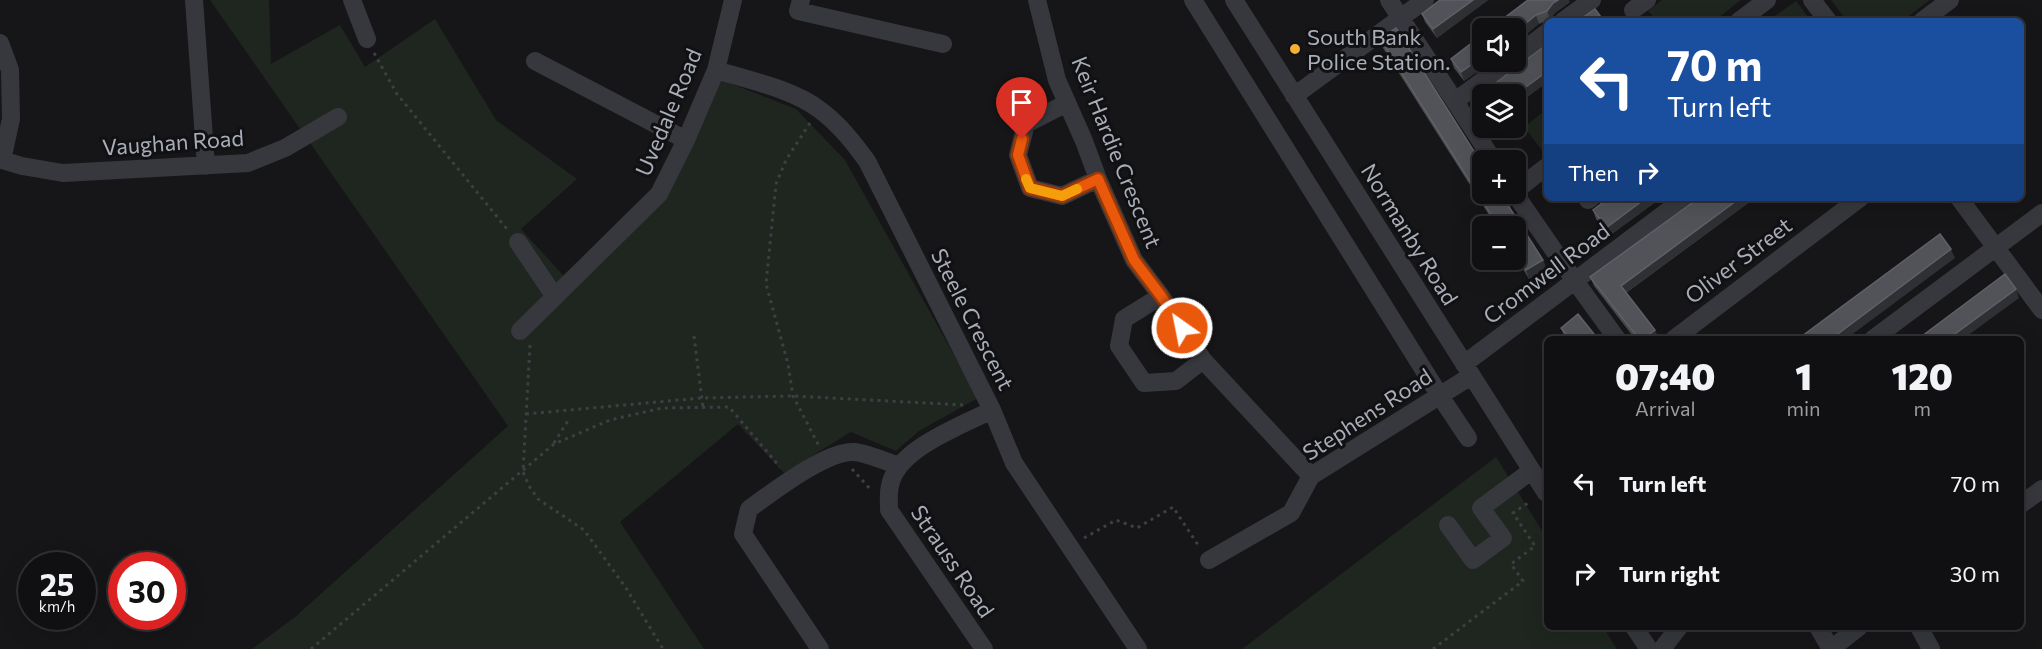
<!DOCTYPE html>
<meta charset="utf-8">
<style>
:root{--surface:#101012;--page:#1e1e20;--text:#f1f3f6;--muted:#9c9d9f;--line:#303032}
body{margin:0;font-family:Commissioner,sans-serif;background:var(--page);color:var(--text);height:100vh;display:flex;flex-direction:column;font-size:22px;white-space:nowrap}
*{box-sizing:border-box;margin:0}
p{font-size:20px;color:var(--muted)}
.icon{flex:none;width:33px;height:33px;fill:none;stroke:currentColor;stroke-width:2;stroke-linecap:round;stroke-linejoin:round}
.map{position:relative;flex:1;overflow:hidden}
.side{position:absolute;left:1544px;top:336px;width:480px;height:294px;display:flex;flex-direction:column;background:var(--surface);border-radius:9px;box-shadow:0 6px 24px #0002,0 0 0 2px var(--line)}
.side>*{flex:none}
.top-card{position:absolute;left:1544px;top:18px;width:480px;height:183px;border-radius:9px;box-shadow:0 6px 24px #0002,0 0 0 2px var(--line);background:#1a4fa0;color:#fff;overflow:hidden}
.fabs{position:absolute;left:1472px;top:18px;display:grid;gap:12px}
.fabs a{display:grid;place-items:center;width:54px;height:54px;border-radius:9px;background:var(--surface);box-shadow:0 6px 24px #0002,0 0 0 2px var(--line);font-size:30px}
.speed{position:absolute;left:18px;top:552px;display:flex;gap:12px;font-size:30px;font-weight:700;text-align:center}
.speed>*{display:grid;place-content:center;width:78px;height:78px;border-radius:50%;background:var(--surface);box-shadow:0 6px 24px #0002,0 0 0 2px var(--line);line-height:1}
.speed small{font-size:15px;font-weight:400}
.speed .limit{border:9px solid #d22;background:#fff;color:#111}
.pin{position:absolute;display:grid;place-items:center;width:51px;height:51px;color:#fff;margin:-62px -26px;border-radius:50% 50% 50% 0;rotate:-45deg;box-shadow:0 0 6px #0007}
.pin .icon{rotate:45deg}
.me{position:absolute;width:66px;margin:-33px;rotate:327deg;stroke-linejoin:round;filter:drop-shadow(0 0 4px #0008)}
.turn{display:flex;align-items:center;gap:21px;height:126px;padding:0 24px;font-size:27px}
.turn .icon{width:78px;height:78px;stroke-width:2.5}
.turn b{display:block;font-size:42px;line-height:51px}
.then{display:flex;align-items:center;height:57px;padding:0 24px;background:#0003;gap:12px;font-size:22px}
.eta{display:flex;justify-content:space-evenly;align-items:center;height:102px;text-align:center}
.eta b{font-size:36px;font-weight:800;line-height:42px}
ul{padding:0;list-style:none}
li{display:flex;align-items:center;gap:18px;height:90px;padding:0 24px}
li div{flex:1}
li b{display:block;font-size:22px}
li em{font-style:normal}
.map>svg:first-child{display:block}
.green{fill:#1e261f}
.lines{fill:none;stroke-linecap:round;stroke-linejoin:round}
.path{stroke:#3d3f44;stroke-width:3;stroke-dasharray:3 4.5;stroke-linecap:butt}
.minor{stroke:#37383d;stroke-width:18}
.wall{fill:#47494d}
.shaded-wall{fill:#2f3033}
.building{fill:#525359;stroke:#5f6168;stroke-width:1.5}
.route-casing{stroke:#983908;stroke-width:15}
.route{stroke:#ea580c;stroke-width:10}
.slow{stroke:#f59e0b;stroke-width:10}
.poi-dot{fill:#f2b134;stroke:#111113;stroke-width:2}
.labels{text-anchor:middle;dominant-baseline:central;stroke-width:6;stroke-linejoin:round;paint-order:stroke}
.poi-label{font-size:22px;fill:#a8adb8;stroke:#111113;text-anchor:start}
.street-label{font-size:22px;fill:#a8adb8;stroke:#111113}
</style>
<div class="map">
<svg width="2042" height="649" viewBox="0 0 2042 649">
<rect width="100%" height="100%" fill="#161618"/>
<!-- green -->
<path class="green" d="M210,0H269L271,64L340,25L365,67L435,19L496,120L577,179L521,229L572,285L666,191L714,77L796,109L845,160L978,398L919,431L896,451L851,432L784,473L738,424L620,522L704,649H252L295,617L508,426Z
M1662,0H1741L1714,21H1657L1648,11Z
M1831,0H1930L1902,21H1847Z
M1796,1L1811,21H1768Z
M1546,110V153L1545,154L1524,127Z
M1496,457L1546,537V627H1603L1617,649H1242Z"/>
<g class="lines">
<!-- path -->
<path class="path" d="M374,53L397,94L507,229
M810,123L786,160L776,184L766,284L788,364L793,396L819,446
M694,336L703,408
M530,345L523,472L529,486L538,499L584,530L626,588L663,649
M526,414L701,398L793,396L964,405
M554,443L569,419
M852,469L872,491
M1084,538L1116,520L1137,528L1173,507L1200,548
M311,649L554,444L610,420L662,408L729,407L780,467
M1433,649L1523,581L1511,564L1535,546L1513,513L1531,501"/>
<!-- minor -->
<path class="minor" d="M194,0L206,166
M352,0L367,39
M801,0L798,11L943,44
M1037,0L1057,80L1084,141L1098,179L1134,260L1161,296L1203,360L1311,476
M1193,0L1440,396L1468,438
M1234,0L1546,493
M1389,0L1493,160
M1812,0L1828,21
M1633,10L1647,0
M1563,21L1592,0
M1739,21L1767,0
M1922,21L1950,0
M0,43L10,70L11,119L2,160L22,166L63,173L248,163L285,148L338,117
M1515,57L1546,33
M535,61L686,140
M716,70C748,80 793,89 820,110C839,124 853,142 867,161L992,410L1014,463L1138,649
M1294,96L1425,0
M1455,101L1508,62
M1067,103L1026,124L1018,155L1030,188L1062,196L1098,179
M1515,191L1546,167
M1515,194L1575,281L1617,339
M1587,198L1588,200L1591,198
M1959,198L2042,310
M518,242L555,297
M1161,296L1124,319L1119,346L1144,383L1176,381L1203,360
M520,331L659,194L686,140L716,70L733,0
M1674,339L1860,198
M1873,339L2042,213
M1464,364L1685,198
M2020,505L2042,489
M1448,525L1473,560L1503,538L1481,508L1531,471
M1209,560L1291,513L1311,476L1471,376
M1634,627L1649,649
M1818,627L1831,649
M1919,627L1931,649
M820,649L743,534L749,509C773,492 825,451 854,452C867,453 887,462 899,466
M984,649L889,510C889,502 888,494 890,486C896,449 961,426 992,410
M1662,649L1679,627
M1831,649L1859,627"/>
</g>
<!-- wall -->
<path class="wall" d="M1440,0H1488L1437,38L1425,22L1422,14Z
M1528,0L1570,2L1556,12L1550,19L1539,24Z
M1380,39L1543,260L1546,268L1529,279L1515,256V226H1496L1383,48Z
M1546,45V83L1515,106L1482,94V108L1477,97Z
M1451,59L1482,62H1491L1464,81L1454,68Z
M1609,198H1661L1609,236L1596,219L1593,210Z
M1699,198H1755L1626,293L1659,338L1635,339L1594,286L1590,277Z
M1561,328L1598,339H1566L1564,336Z"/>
<!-- shaded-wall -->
<path class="shaded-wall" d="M1473,0H1488L1437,38L1433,29Z
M1558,0H1569L1570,2L1556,12L1550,19L1547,11L1553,3Z
M1536,15L1539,24L1515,44V32Z
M1482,57V62H1491L1464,81L1461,72Z
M1546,72V83L1515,106V95Z
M1646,198H1661L1609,236L1606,228Z
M1740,198H1755L1624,294L1621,286Z
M1951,249L1955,258L1846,339H1831Z
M1543,260L1546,268L1529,279L1526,270Z
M2016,289L2019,298L1963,339H1948Z
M1655,330L1659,338L1643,339Z"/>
<!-- building -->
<path class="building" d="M1440,0H1473L1433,29L1422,14Z
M1528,0H1558L1553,3L1547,11L1536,15L1515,32V28H1491Z
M1595,9L1604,21H1578Z
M1396,28L1482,164V194H1501L1543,260L1526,270L1515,253V226H1498L1380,39Z
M1482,35V57L1461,72L1451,59Z
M1546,45V72L1515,95L1482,94V104L1477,97Z
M1609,198H1646L1606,228L1593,210Z
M1699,198H1740L1621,286L1655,330L1643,339H1639L1590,277Z
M1940,234L1951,249L1831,339H1798Z
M2005,274L2016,289L1948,339H1918Z
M1578,314L1598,339H1570L1561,328Z"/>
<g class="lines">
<!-- route casing -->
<g class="route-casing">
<path id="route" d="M1022,139L1018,155L1030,188L1062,196L1098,179L1134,260L1161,296L1182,328"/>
</g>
<!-- route -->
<use href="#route" class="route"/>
<!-- slow -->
<path class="slow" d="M1026,179L1030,188L1062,196L1077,189"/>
</g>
<!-- markers -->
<circle class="poi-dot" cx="1295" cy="49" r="6"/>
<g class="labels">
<!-- poi labels -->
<g class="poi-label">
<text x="1307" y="36">South Bank<tspan x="1307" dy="25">Police Station.</tspan></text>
</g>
<!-- street labels -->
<g class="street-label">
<text transform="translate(668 112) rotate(-67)">Uvedale Road</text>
<text transform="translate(173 142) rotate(-4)">Vaughan Road</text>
<text transform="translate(1117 152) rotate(68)">Keir Hardie Crescent</text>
<text transform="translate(1410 234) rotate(58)">Normanby Road</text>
<text transform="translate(1738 260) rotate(-37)">Oliver Street</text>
<text transform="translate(1546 273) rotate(-37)">Cromwell Road</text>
<text transform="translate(973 319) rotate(63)">Steele Crescent</text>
<text transform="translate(1367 414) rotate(-33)">Stephens Road</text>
<text transform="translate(953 561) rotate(56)">Strauss Road</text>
</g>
</g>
</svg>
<div class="fabs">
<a><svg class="icon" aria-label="sound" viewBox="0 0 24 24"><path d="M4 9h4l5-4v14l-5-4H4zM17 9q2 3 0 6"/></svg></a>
<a><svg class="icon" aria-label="layers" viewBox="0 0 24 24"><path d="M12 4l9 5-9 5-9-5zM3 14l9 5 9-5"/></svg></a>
<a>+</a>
<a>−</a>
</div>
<div class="speed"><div>25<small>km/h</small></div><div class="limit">30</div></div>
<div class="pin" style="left:1022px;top:139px;background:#d93025"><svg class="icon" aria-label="arrive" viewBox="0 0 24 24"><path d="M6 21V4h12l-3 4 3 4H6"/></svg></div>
<svg class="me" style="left:1182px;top:328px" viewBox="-20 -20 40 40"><circle r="17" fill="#ea580c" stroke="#fff" stroke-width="3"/><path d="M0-11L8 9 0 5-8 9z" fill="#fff"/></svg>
<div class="top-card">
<div class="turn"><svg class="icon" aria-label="left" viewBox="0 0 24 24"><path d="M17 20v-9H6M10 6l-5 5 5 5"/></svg><div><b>70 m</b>Turn left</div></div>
<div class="then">Then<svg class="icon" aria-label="right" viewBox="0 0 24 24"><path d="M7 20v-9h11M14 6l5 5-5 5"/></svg></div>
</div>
<section class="side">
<div class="eta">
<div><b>07:40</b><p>Arrival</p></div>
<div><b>1</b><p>min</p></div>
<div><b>120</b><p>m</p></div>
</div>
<ul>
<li><svg class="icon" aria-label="left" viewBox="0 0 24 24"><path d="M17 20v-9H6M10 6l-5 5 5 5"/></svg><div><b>Turn left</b></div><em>70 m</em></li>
<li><svg class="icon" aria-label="right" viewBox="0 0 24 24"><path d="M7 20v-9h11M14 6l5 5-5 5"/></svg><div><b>Turn right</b></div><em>30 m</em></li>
</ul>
</section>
</div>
